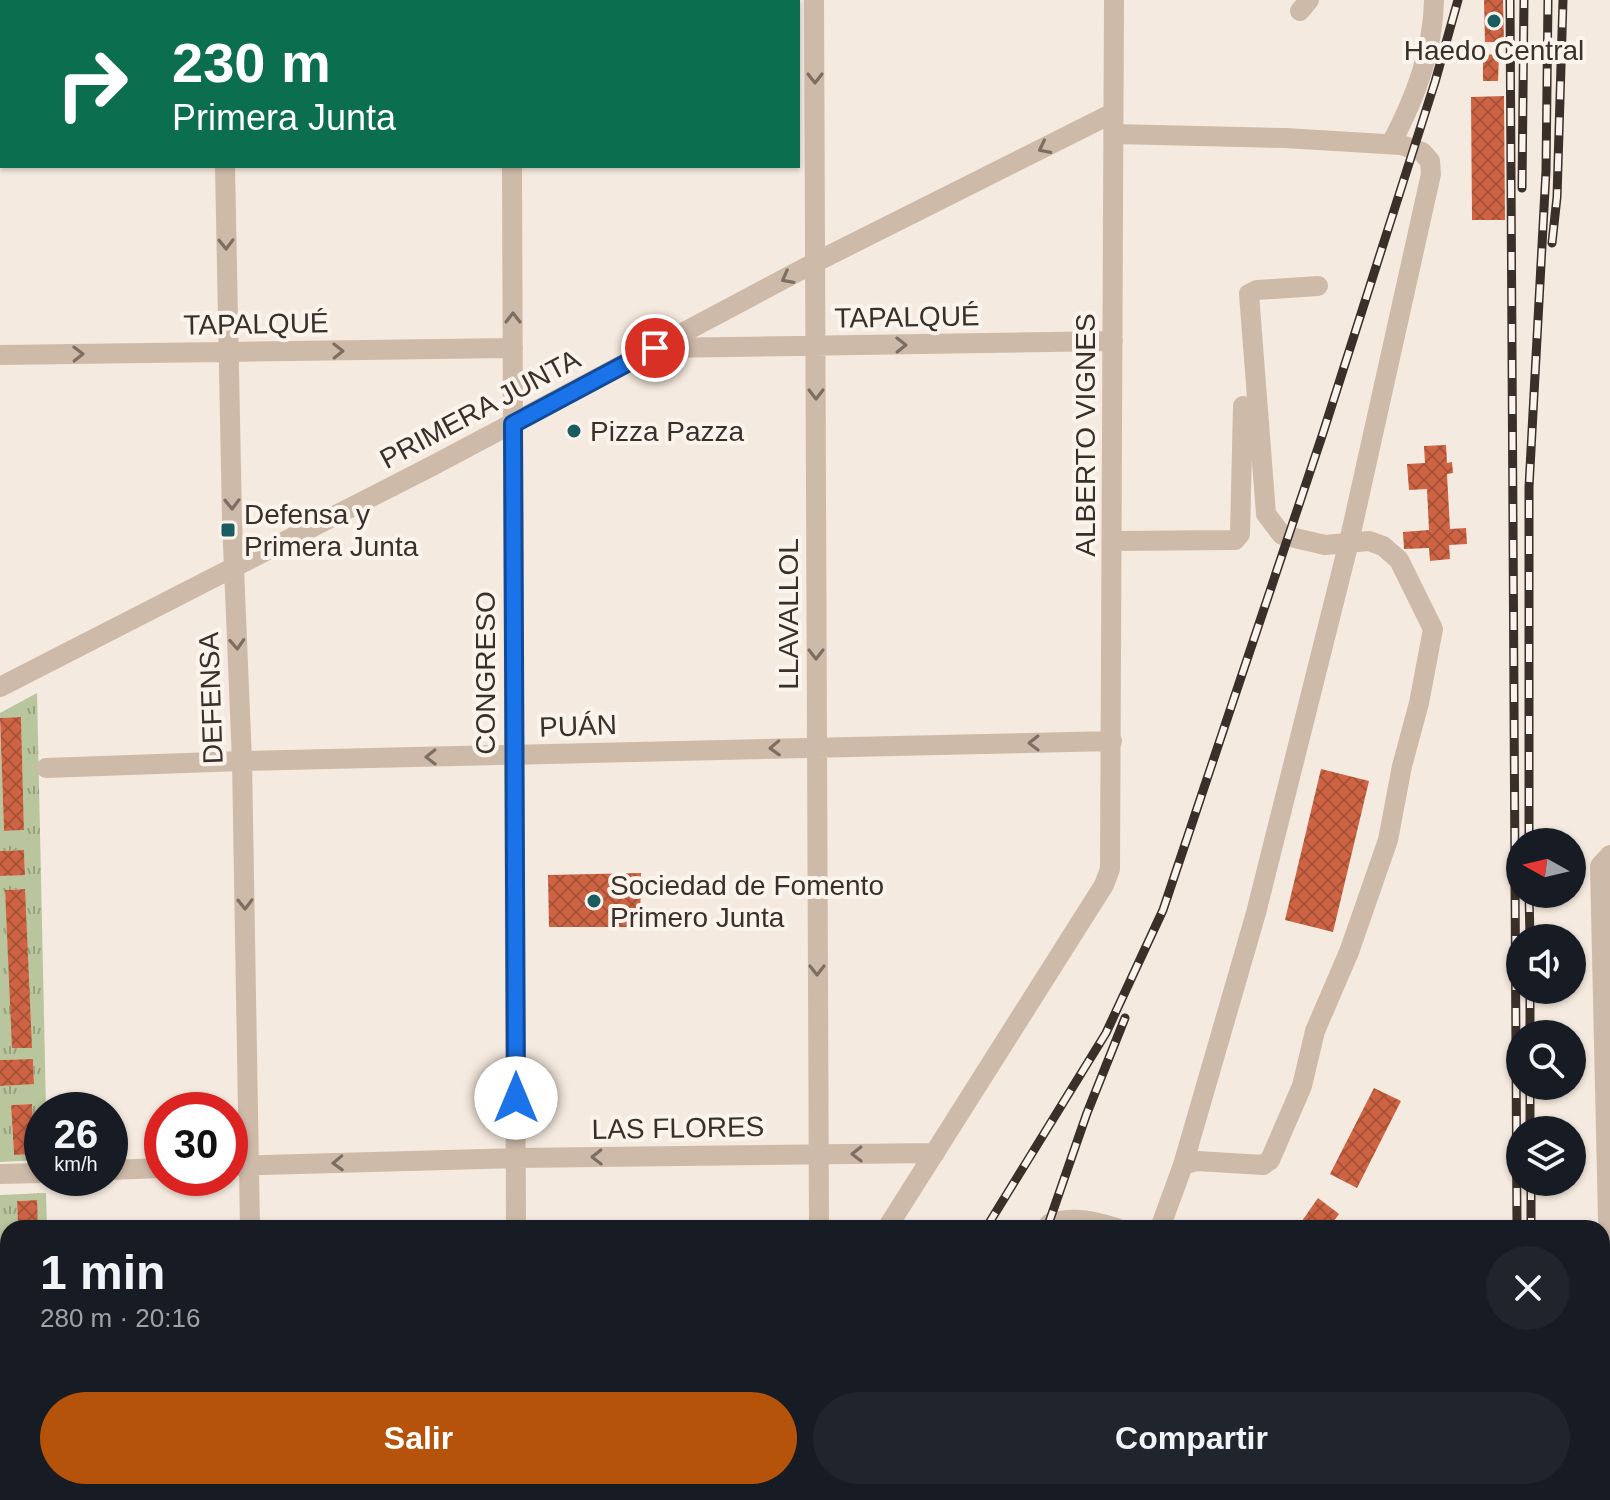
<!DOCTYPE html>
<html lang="es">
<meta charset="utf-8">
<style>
:root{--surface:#171b24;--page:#20242c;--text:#f1f3f6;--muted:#9ea1a6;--accent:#b45309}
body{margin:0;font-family:Arial,sans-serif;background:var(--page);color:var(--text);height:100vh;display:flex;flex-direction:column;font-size:30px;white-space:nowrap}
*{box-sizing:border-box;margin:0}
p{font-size:26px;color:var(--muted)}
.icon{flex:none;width:44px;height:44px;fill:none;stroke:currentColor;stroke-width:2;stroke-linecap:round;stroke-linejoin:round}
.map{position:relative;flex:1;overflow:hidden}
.panel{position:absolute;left:0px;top:1220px;width:1610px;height:280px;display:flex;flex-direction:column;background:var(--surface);border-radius:24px 24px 0 0;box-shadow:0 2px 6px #0004}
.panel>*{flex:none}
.top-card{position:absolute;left:0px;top:0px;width:800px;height:168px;box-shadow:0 2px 6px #0004;background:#0b6e4f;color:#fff;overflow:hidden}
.needle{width:52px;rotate:278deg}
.buttons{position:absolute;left:1506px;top:828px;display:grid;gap:16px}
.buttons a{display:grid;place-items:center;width:80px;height:80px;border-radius:50%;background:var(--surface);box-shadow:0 2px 6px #0004;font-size:40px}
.speed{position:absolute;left:24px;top:1092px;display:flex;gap:16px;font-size:40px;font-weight:700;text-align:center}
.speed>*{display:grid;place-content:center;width:104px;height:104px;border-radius:50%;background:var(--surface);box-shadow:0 2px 6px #0004;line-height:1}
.speed small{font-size:20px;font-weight:400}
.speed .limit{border:12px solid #d22;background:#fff;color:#111}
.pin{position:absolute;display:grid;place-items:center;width:68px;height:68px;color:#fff;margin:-34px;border:4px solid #fff;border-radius:50%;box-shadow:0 2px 8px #0007}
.me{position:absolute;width:88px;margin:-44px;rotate:0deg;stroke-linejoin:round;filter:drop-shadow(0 0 6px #0008)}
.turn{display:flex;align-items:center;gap:28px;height:168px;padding:0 40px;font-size:36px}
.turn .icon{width:104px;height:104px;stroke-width:2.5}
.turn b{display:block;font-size:56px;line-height:68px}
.round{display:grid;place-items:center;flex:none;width:84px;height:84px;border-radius:42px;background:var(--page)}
.head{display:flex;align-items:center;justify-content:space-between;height:136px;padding:0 40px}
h1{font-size:48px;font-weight:700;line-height:60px}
.button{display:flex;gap:16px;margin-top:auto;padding:16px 40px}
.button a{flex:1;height:92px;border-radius:48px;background:var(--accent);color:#fff;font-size:32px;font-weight:700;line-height:92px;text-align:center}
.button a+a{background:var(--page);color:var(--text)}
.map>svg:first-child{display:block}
.grass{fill:url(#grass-tufts);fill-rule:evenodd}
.building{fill:url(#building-cross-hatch)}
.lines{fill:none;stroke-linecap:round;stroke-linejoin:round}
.minor{stroke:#cebaa9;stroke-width:20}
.rail-casing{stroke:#3b2f2a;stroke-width:9}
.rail{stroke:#fbf4ec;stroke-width:6;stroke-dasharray:18;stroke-linecap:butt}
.oneway{stroke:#7d6e63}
.route-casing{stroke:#114b97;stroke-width:20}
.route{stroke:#1a73e8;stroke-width:14}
.poi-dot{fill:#1b5c60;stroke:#fbf4ec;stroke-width:3}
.labels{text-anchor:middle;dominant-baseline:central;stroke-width:8;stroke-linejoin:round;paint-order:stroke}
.poi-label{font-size:28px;fill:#3b2f2a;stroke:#fbf4ec;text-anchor:start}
.street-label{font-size:28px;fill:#3b2f2a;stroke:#fbf4ec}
</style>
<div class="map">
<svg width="1610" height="1500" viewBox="0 0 1610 1500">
<defs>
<pattern id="grass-tufts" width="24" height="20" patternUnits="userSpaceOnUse" patternTransform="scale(2)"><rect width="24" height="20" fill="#b8c59d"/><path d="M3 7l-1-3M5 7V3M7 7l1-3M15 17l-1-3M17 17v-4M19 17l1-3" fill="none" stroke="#97a080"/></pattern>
<pattern id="building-cross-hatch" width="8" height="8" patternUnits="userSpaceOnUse" patternTransform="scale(2)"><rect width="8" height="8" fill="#ce6443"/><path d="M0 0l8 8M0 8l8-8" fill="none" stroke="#a85338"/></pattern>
</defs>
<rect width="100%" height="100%" fill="#f5eadf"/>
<!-- grass -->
<path class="grass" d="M37,693L46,1110H42V1160L0,1162V1086L34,1083L33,1059L0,1060V876L25,874L24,850L0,851V721L4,831L24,830L21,717L0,718V713ZM24,889L31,1048H13L5,890ZM32,1104L35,1154L14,1155L11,1105Z
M46,1193L47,1228H38L36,1200L17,1201L18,1228H8V1382L0,1383V1195Z
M0,1408H8V1492H30V1500H10L9,1495L0,1496Z"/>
<!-- building -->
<path class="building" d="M1484,0H1503L1504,42H1485Z
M1483,54L1499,55L1498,81H1483Z
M1504,96L1505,220H1472L1471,97Z
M1446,445L1447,463L1452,462L1453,473L1447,474L1450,529L1466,528L1467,544L1449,545L1450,559L1430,561L1429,548L1404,549L1403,532L1429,530L1427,489L1409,490L1407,464L1425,463L1424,446Z
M21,717L24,830L4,831L0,718Z
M1321,769L1369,781L1333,932L1285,920Z
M24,850L25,875L0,876V851Z
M641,873L640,927H549L548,875Z
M25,889L32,1048H12L5,890Z
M33,1059L34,1084L0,1086V1060Z
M1374,1088L1401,1101L1357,1188L1330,1174Z
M32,1104L35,1154L14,1155L11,1105Z
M1318,1198L1339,1214L1329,1228H1297Z
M37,1200L38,1228H18L17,1201Z
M8,1382V1408H0V1383Z
M30,1492H49L50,1500H30Z
M271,1492H359V1495L271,1496Z
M1199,1492H1325L1323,1500H1196Z"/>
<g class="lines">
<!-- minor -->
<path class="minor" d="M223,0V2
M511,0V2
M814,0L819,1228
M1300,11L1309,0
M1114,134L1285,138L1401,145L1422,152L1430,161L1431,174L1349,542L1256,913L1183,1165L1160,1228
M1391,144C1415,98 1433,52 1434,0
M225,166L232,520L242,761L250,1228
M512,166L516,1228
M659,348L1113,341
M0,355L513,348
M1113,541L1235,540L1240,534L1243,406
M0,687L432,466L816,262L1113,113
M46,768L242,761L1112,741
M1610,855L1600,866L1608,1219L1610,1232
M1183,1165L1197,1161L1263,1165L1270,1160L1302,1086L1315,1031L1349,952L1388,840L1402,766L1419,703L1433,629L1399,560L1383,546L1369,541L1325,545L1282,535L1266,514L1249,294L1257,290L1318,286
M230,1166L516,1158L935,1153
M110,1170L162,1168
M0,1174L42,1173
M887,1228L1104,885L1110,869L1114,0
M1047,1228L1050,1223C1074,1216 1093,1221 1117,1228
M255,1492V1500
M514,1500V1492
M716,1500L721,1492
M840,1500L846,1492
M1044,1500L1048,1492"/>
<!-- rail casing -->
<g class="rail-casing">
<path id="rail" d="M1510,0L1517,1228
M1522,188L1524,0
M1552,243L1557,197L1563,0
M1529,842V487L1546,171L1548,0
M1529,894L1530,938
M1530,990V1034
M1530,1086V1130
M1531,1182V1228
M986,1228L1106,1033L1163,910L1323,433L1435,82L1458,0
M1047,1228L1087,1113L1125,1018
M1518,1492V1500
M1532,1492V1500
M810,1500L815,1492
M853,1500L860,1492"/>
</g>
<!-- rail -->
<use href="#rail" class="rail"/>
</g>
<!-- one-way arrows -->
<defs><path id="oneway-chevron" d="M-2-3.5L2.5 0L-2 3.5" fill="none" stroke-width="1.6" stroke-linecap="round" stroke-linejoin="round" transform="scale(2)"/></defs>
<g class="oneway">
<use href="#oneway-chevron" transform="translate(815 78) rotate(90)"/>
<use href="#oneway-chevron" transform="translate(1044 148) rotate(153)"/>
<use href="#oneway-chevron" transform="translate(226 244) rotate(89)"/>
<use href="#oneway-chevron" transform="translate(787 278) rotate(152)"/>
<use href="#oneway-chevron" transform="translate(513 318) rotate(-90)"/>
<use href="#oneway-chevron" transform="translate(901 345) rotate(-1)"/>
<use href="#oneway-chevron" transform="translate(338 351) rotate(-1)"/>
<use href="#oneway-chevron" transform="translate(78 354) rotate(-1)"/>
<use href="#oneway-chevron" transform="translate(816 394) rotate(90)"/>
<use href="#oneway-chevron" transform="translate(232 504) rotate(89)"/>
<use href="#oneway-chevron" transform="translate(237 644) rotate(87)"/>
<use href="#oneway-chevron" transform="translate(816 654) rotate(90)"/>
<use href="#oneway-chevron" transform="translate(1034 743) rotate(179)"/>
<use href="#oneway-chevron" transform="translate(775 748) rotate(178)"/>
<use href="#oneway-chevron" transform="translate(431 757) rotate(179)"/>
<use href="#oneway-chevron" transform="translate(245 904) rotate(89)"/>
<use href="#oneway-chevron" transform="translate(817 970) rotate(90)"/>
<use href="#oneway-chevron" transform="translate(857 1154) rotate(179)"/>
<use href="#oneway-chevron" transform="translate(597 1157) rotate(179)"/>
<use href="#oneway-chevron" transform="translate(338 1163) rotate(178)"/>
</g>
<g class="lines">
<!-- route casing -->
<g class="route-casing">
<path id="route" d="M516,1098L513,424L655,348"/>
</g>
<!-- route -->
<use href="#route" class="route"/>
</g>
<!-- markers -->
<g class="poi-dot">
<circle cx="1494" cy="21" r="8"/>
<circle cx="574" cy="431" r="8"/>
<rect x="220" y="522" width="16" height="16" rx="4"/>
<circle cx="594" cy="901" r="8"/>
</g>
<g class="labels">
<!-- poi labels -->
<g class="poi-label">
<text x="1494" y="50" text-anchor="middle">Haedo Central</text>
<text x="590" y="431">Pizza Pazza</text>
<text x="244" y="514">Defensa y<tspan x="244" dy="32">Primera Junta</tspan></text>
<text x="610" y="885">Sociedad de Fomento<tspan x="610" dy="32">Primero Junta</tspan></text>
</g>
<!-- street labels -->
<g class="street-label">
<text transform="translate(907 317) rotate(-1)">TAPALQUÉ</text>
<text transform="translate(256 324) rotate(-1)">TAPALQUÉ</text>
<text transform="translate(480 409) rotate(-28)">PRIMERA JUNTA</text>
<text transform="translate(1085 435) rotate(-90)">ALBERTO VIGNES</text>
<text transform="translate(788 614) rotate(-90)">LLAVALLOL</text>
<text transform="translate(485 673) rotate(-90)">CONGRESO</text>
<text transform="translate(211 698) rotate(-92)">DEFENSA</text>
<text transform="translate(578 726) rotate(-2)">PUÁN</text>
<text transform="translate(678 1128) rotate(-1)">LAS FLORES</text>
</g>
</g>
</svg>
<div class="buttons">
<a><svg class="needle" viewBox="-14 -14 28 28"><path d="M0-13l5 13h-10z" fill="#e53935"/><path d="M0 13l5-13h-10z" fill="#9ea1a6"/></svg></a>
<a><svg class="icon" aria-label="sound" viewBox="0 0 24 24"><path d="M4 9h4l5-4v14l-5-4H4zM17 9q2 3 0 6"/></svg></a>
<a><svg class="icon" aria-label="search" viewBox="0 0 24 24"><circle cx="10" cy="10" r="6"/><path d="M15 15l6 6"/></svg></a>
<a><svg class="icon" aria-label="layers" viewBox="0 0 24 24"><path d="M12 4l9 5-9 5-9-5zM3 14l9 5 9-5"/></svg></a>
</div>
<div class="speed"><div>26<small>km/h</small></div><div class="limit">30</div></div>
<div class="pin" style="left:655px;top:348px;background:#d93025"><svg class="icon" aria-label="arrive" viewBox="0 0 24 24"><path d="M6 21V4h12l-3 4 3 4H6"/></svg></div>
<svg class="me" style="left:516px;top:1098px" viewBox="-20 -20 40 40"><circle r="19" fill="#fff"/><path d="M0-13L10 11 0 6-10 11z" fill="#1a73e8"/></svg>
<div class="top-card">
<div class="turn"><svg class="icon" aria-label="right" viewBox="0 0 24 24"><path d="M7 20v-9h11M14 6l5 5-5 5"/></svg><div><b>230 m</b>Primera Junta</div></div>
</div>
<section class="panel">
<div class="head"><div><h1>1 min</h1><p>280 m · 20:16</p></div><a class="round"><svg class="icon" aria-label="close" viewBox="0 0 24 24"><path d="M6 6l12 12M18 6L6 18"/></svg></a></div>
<div class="button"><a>Salir</a><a>Compartir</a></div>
</section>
</div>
